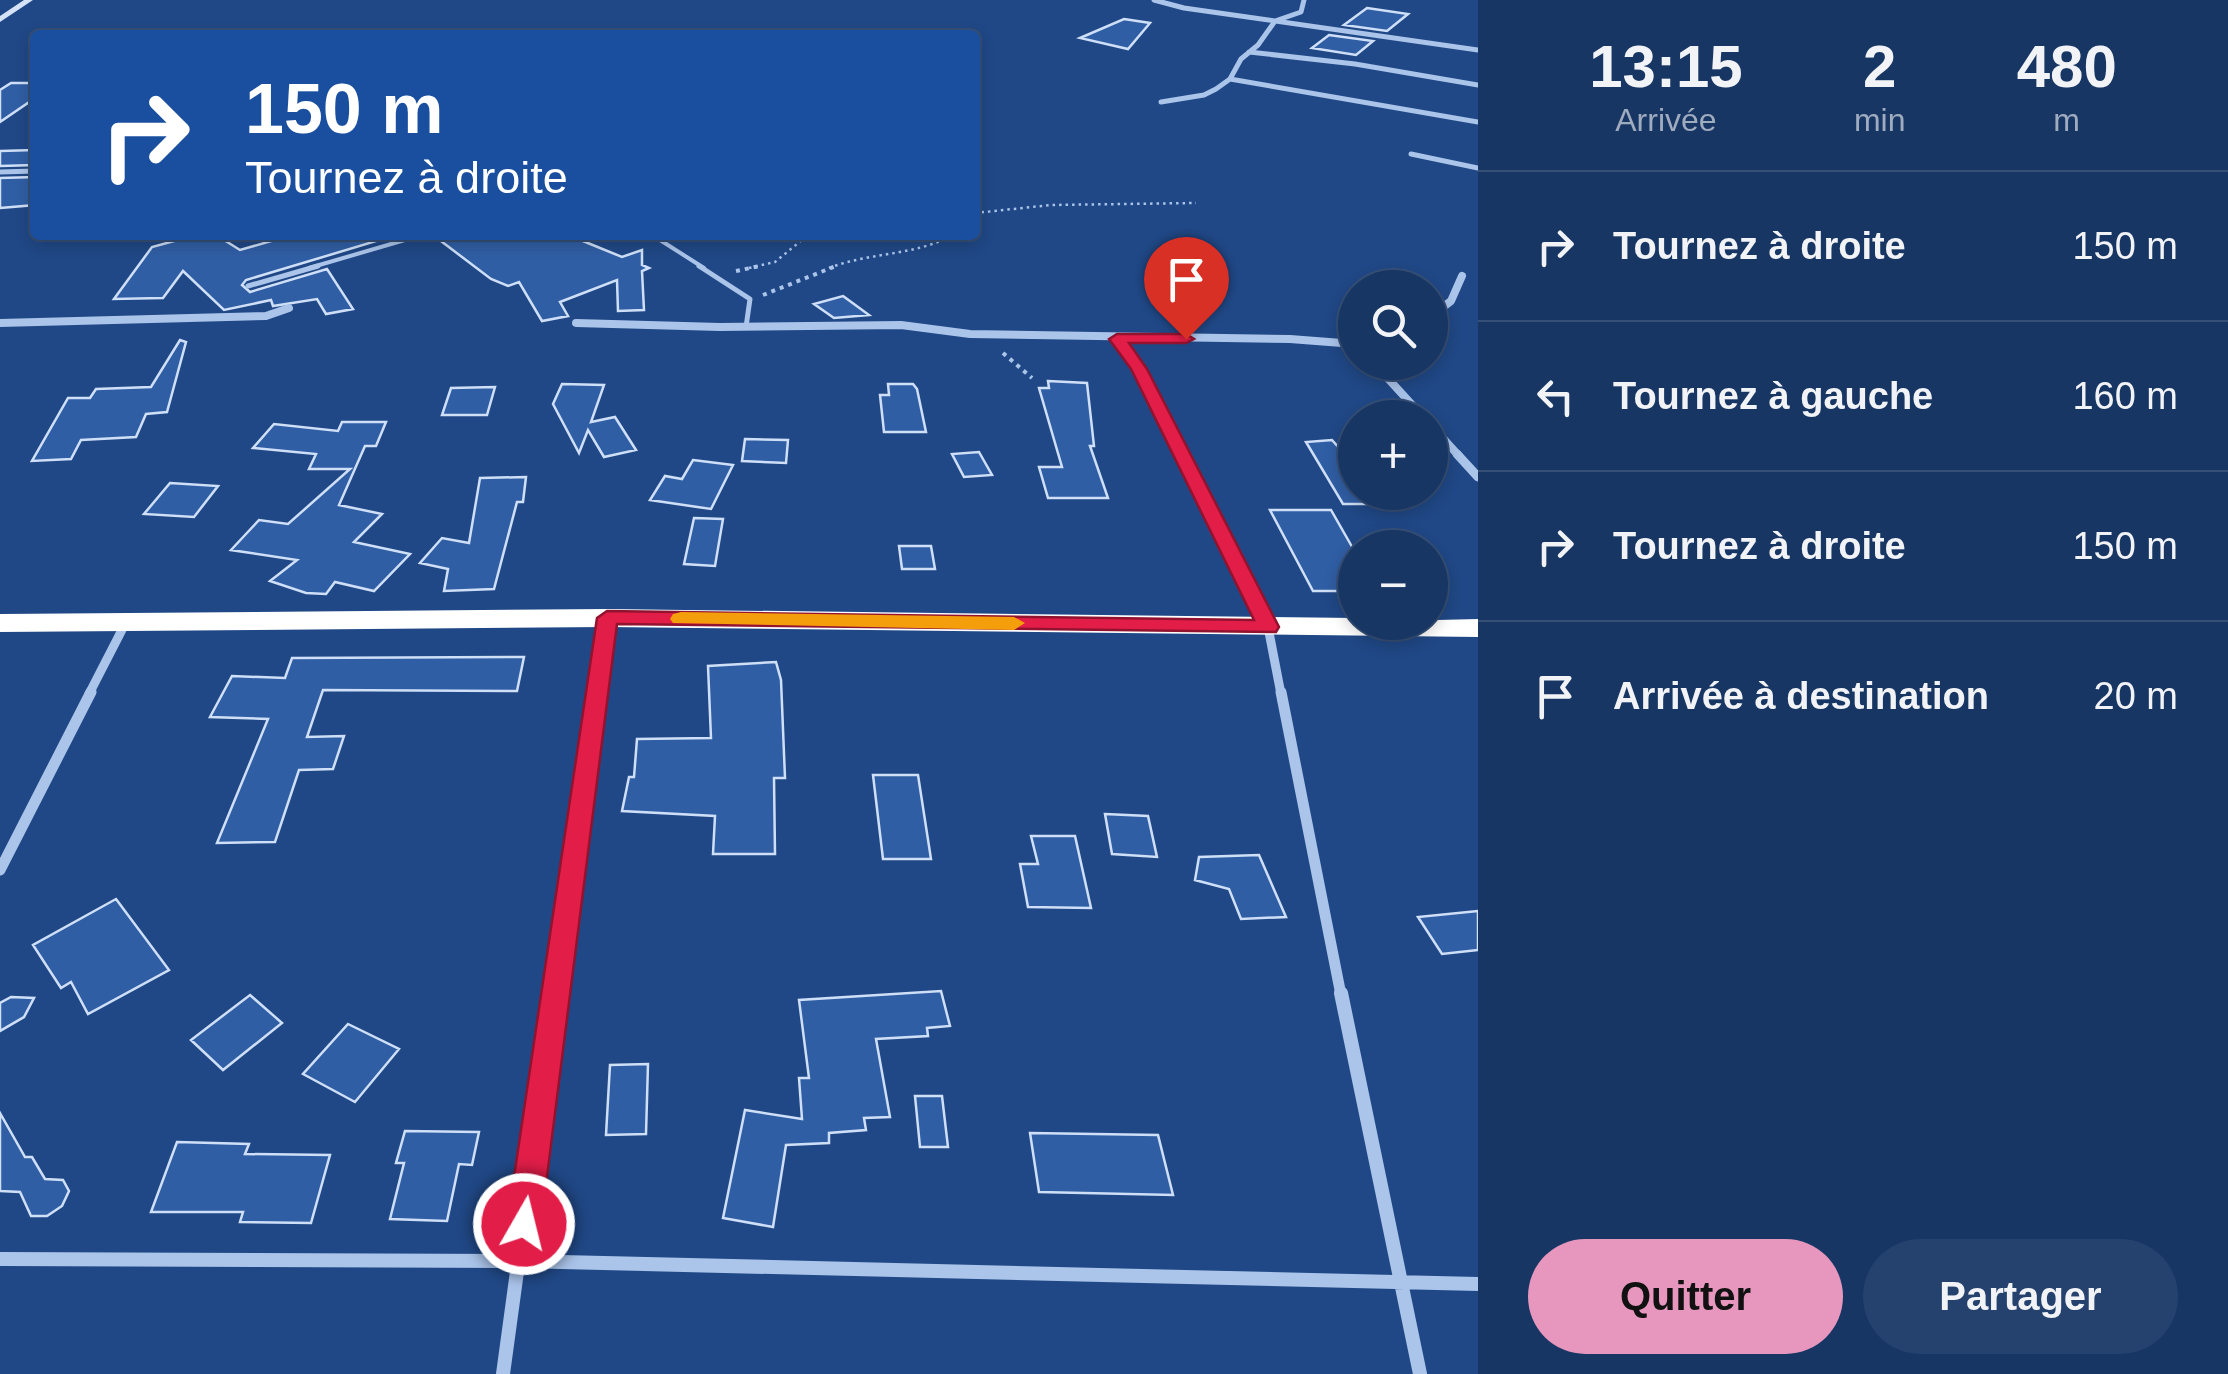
<!DOCTYPE html>
<html lang="fr">
<meta charset="utf-8">
<style>
:root{--surface:#183664;--page:#25416d;--text:#f1f3f6;--muted:#9fabbf;--line:#365078;--accent:#e797bd}
body{margin:0;font-family:Helvetica,sans-serif;background:var(--page);color:var(--text);height:100vh;display:flex;flex-direction:column;font-size:38px;white-space:nowrap}
*{box-sizing:border-box;margin:0}
p{font-size:32px;color:var(--muted)}
.icon{flex:none;width:55px;height:55px;fill:none;stroke:currentColor;stroke-width:2;stroke-linecap:round;stroke-linejoin:round}
.map{position:relative;flex:1;overflow:hidden}
.details{display:flex;flex-direction:column;background:var(--surface);width:750px}
.details>*{flex:none}
.guide{position:absolute;left:30px;top:30px;width:950px;height:210px;border-radius:10px;box-shadow:0 5px 15px #0003,0 0 0 2px var(--line);background:#1a4fa0;color:#fff;overflow:hidden}
.fabs{position:absolute;left:1338px;top:270px;display:grid;gap:20px}
.fabs a{display:grid;place-items:center;width:110px;height:110px;border-radius:50%;background:var(--surface);box-shadow:0 5px 15px #0003,0 0 0 2px var(--line);font-size:50px}
.pin{position:absolute;display:grid;place-items:center;width:85px;height:85px;color:#fff;margin:-102px -42px;border-radius:50% 50% 50% 0;rotate:-45deg;box-shadow:0 0 10px #0007}
.pin .icon{rotate:45deg}
.me{position:absolute;width:110px;margin:-55px;rotate:8deg;stroke-linejoin:round;filter:drop-shadow(0 0 8px #0008)}
.turn{display:flex;align-items:center;gap:35px;height:210px;padding:0 50px;font-size:45px}
.turn .icon{width:130px;height:130px;stroke-width:2.5}
.turn b{display:block;font-size:70px;line-height:85px}
.eta{display:flex;justify-content:space-evenly;align-items:center;height:170px;text-align:center}
.eta b{font-size:60px;font-weight:600;line-height:70px}
.button{display:flex;gap:20px;margin-top:auto;padding:20px 50px}
.button a{flex:1;height:115px;border-radius:60px;background:var(--accent);color:#111;font-size:40px;font-weight:600;line-height:115px;text-align:center}
.button a+a{background:var(--page);color:var(--text)}
ul{padding:0;list-style:none}
li{display:flex;align-items:center;gap:30px;height:150px;padding:0 50px;border-top:2px solid var(--line)}
li div{flex:1}
li b{display:block;font-size:38px}
li em{font-style:normal}
main{display:flex;flex:1;min-height:0}
.map>svg:first-child{display:block}
.building{fill:#305ea4;stroke:#cedff7;stroke-width:2.5}
.lines{fill:none;stroke-linecap:round;stroke-linejoin:round}
.path-far1{stroke:#aac4ea;stroke-width:2.5;stroke-dasharray:2.5 4;stroke-linecap:butt}
.path{stroke:#aac4ea;stroke-width:4;stroke-dasharray:4 5;stroke-linecap:butt}
.lane-far1{stroke:#aac4ea;stroke-width:4}
.lane{stroke:#aac4ea;stroke-width:5}
.street-far4{stroke:#aac4ea;stroke-width:5}
.street-far3{stroke:#aac4ea;stroke-width:8}
.street-far2{stroke:#aac4ea;stroke-width:9}
.street-far1{stroke:#aac4ea;stroke-width:11}
.street{stroke:#aac4ea;stroke-width:14}
.secondary{fill:#d5e2f8;fill-rule:evenodd}
.highway{fill:#fff;fill-rule:evenodd}
.route{fill:#e11d48;stroke:#92132f;stroke-width:2.5}
.slow{fill:#f59e0b}
</style>
<main>
<div class="map">
<svg width="1478" height="1374" viewBox="0 0 1478 1374">
<rect width="100%" height="100%" fill="#204886"/>
<!-- building -->
<path class="building" d="M1367,8L1408,14L1387,31L1344,25Z
M1124,19L1150,23L1128,49L1080,38Z
M1329,35L1373,41L1356,55L1312,48Z
M11,83H35V98L0,122V90Z
M35,150V165L0,166V151Z
M35,177V205L0,208V178Z
M196,235H216L240,250L292,235H382L383,239L246,280L242,285L250,292L327,269L353,309L326,314L317,299L273,306L271,300L224,310L183,271L163,298L114,299L152,247Z
M433,235H577L578,239L622,257L642,250V265L649,268L642,271L644,310L618,311L617,280L560,302L568,316L542,321L519,282L508,286L491,279Z
M843,296L869,315L834,318L814,304Z
M180,340L186,342L167,412L146,414L136,437L81,440L71,459L32,461L68,398H90L96,389L151,387Z
M1048,381L1087,383L1094,446H1090L1108,498H1048L1039,467H1062L1039,388H1049Z
M562,384L604,385L591,422L615,417L636,450L604,457L588,430L579,453L553,404Z
M888,384H913L917,389L926,432H884L880,395H889Z
M495,387L487,415H442L451,388Z
M342,422H386L376,446H365L339,505L382,514L354,542L410,554L374,591L335,582L326,594L306,593L270,581L297,560L231,550L259,520L288,524L350,469H309L316,454L253,448L274,424L338,431Z
M745,439L788,440L786,463L742,461Z
M1332,440L1355,466H1348L1355,477V492H1364L1372,504H1343L1306,442Z
M979,452L992,475L964,477L952,454Z
M693,460L733,465L711,509L650,500L665,476L682,479Z
M526,477L523,502H517L494,589L444,591L448,569L420,563L442,538L469,543L480,478Z
M170,483L218,486L194,517L144,514Z
M1270,510H1331L1355,552V591H1313Z
M694,518L723,519L715,566L684,564Z
M899,546H931L935,569H902Z
M524,657L517,691L323,690L307,737L344,736L333,769L299,770L275,842L217,843L268,719L210,717L232,676L285,678L292,658Z
M776,662L781,680L785,778H774L775,854H713L715,816L622,811L629,777H634L637,739L711,738L708,666Z
M873,775H918L931,859H883Z
M1105,814L1148,816L1157,857L1112,854Z
M1031,836H1075L1091,908L1028,907L1020,864H1038Z
M1259,855L1286,917L1241,919L1229,889L1195,880L1199,857Z
M116,899L169,970L88,1014L71,982L61,988L33,945Z
M1478,911V950L1442,954L1418,917Z
M941,991L950,1026L927,1028L928,1036L876,1039L890,1117L864,1118L866,1130L829,1133V1143L786,1145L773,1227L723,1218L745,1110L802,1119L799,1078H809L799,1000Z
M250,995L282,1023L223,1070L191,1040Z
M11,997L34,998L24,1017L0,1031V1003Z
M348,1024L399,1049L355,1102L303,1074Z
M648,1064L646,1134L606,1135L610,1065Z
M915,1096H942L948,1147H920Z
M0,1113L25,1157H32L45,1179L63,1180L69,1191L62,1206L47,1216H31L20,1192L0,1191Z
M405,1131L479,1132L472,1165L459,1164L447,1221L390,1219L404,1163H396Z
M1030,1133L1158,1135L1173,1195L1039,1192Z
M177,1142L249,1144L245,1154L330,1155L311,1223L240,1222L243,1212H151Z"/>
<g class="lines">
<!-- path-far1 -->
<path class="path-far1" d="M975,213L1051,205L1196,203
M749,268L775,262L808,235
M829,268C870,252 915,256 953,235"/>
<!-- path -->
<path class="path" d="M736,271L760,266
M763,295L836,266
M1003,353L1032,378"/>
<!-- lane-far1 -->
<path class="lane-far1" d="M663,235L660,240L704,268
M309,268L422,235"/>
<!-- lane -->
<path class="lane" d="M699,266L750,299L746,327
M248,286L318,266"/>
<!-- street-far4 -->
<path class="street-far4" d="M1154,0L1184,8L1478,50
M1249,52L1355,64L1478,85
M1230,79L1478,122
M1161,102L1204,95L1216,89L1230,79L1241,59L1258,45L1275,21L1301,12L1304,0
M1411,154L1478,168
M0,172L35,171"/>
<!-- street-far3 -->
<path class="street-far3" d="M1430,317L1451,301L1462,276
M0,323L266,316L289,308
M576,323L720,327L901,325L970,334L1290,339L1355,344
M1117,339L1139,369L1183,456
M1373,362L1424,418
M1430,424L1459,456"/>
<!-- street-far2 -->
<path class="street-far2" d="M1181,454L1268,627L1281,694
M1457,454L1478,477
M89,694L125,624
M597,694L607,618"/>
<!-- street-far1 -->
<path class="street-far1" d="M1281,692L1341,995
M0,870L91,692
M555,995L597,692"/>
<!-- street -->
<path class="street" d="M1341,993L1420,1374
M0,1259L519,1261L1478,1284
M503,1374L555,993"/>
<!-- secondary -->
<path class="secondary" d="M24,0H33L0,22V16Z"/>
<!-- highway -->
<path class="highway" d="M607,609L1355,618V622L1478,619V637L607,627L0,632V614Z"/>
</g>
<!-- route -->
<path class="route" d="M1117,334H1186L1194,339L1186,343H1129L1147,369L1279,627L1276,632L617,624L541,1224L536,1235L524,1240L512,1235L507,1224L597,618L607,611L1254,620L1131,369L1109,339Z"/>
<!-- slow -->
<path class="slow" d="M681,612L1014,617L1025,623L1014,630L673,623L670,619L673,614Z"/>
</svg>
<div class="fabs">
<a><svg class="icon" aria-label="search" viewBox="0 0 24 24"><circle cx="10" cy="10" r="6"/><path d="M15 15l6 6"/></svg></a>
<a>+</a>
<a>−</a>
</div>
<div class="pin" style="left:1186px;top:339px;background:#d93025"><svg class="icon" aria-label="arrive" viewBox="0 0 24 24"><path d="M6 21V4h12l-3 4 3 4H6"/></svg></div>
<svg class="me" style="left:524px;top:1224px" viewBox="-20 -20 40 40"><circle r="17" fill="#e11d48" stroke="#fff" stroke-width="3"/><path d="M0-11L8 9 0 5-8 9z" fill="#fff"/></svg>
<div class="guide">
<div class="turn"><svg class="icon" aria-label="right" viewBox="0 0 24 24"><path d="M7 20v-9h11M14 6l5 5-5 5"/></svg><div><b>150 m</b>Tournez à droite</div></div>
</div>
</div>
<section class="details">
<div class="eta">
<div><b>13:15</b><p>Arrivée</p></div>
<div><b>2</b><p>min</p></div>
<div><b>480</b><p>m</p></div>
</div>
<ul>
<li><svg class="icon" aria-label="right" viewBox="0 0 24 24"><path d="M7 20v-9h11M14 6l5 5-5 5"/></svg><div><b>Tournez à droite</b></div><em>150 m</em></li>
<li><svg class="icon" aria-label="left" viewBox="0 0 24 24"><path d="M17 20v-9H6M10 6l-5 5 5 5"/></svg><div><b>Tournez à gauche</b></div><em>160 m</em></li>
<li><svg class="icon" aria-label="right" viewBox="0 0 24 24"><path d="M7 20v-9h11M14 6l5 5-5 5"/></svg><div><b>Tournez à droite</b></div><em>150 m</em></li>
<li><svg class="icon" aria-label="arrive" viewBox="0 0 24 24"><path d="M6 21V4h12l-3 4 3 4H6"/></svg><div><b>Arrivée à destination</b></div><em>20 m</em></li>
</ul>
<div class="button"><a>Quitter</a><a>Partager</a></div>
</section>
</main>
